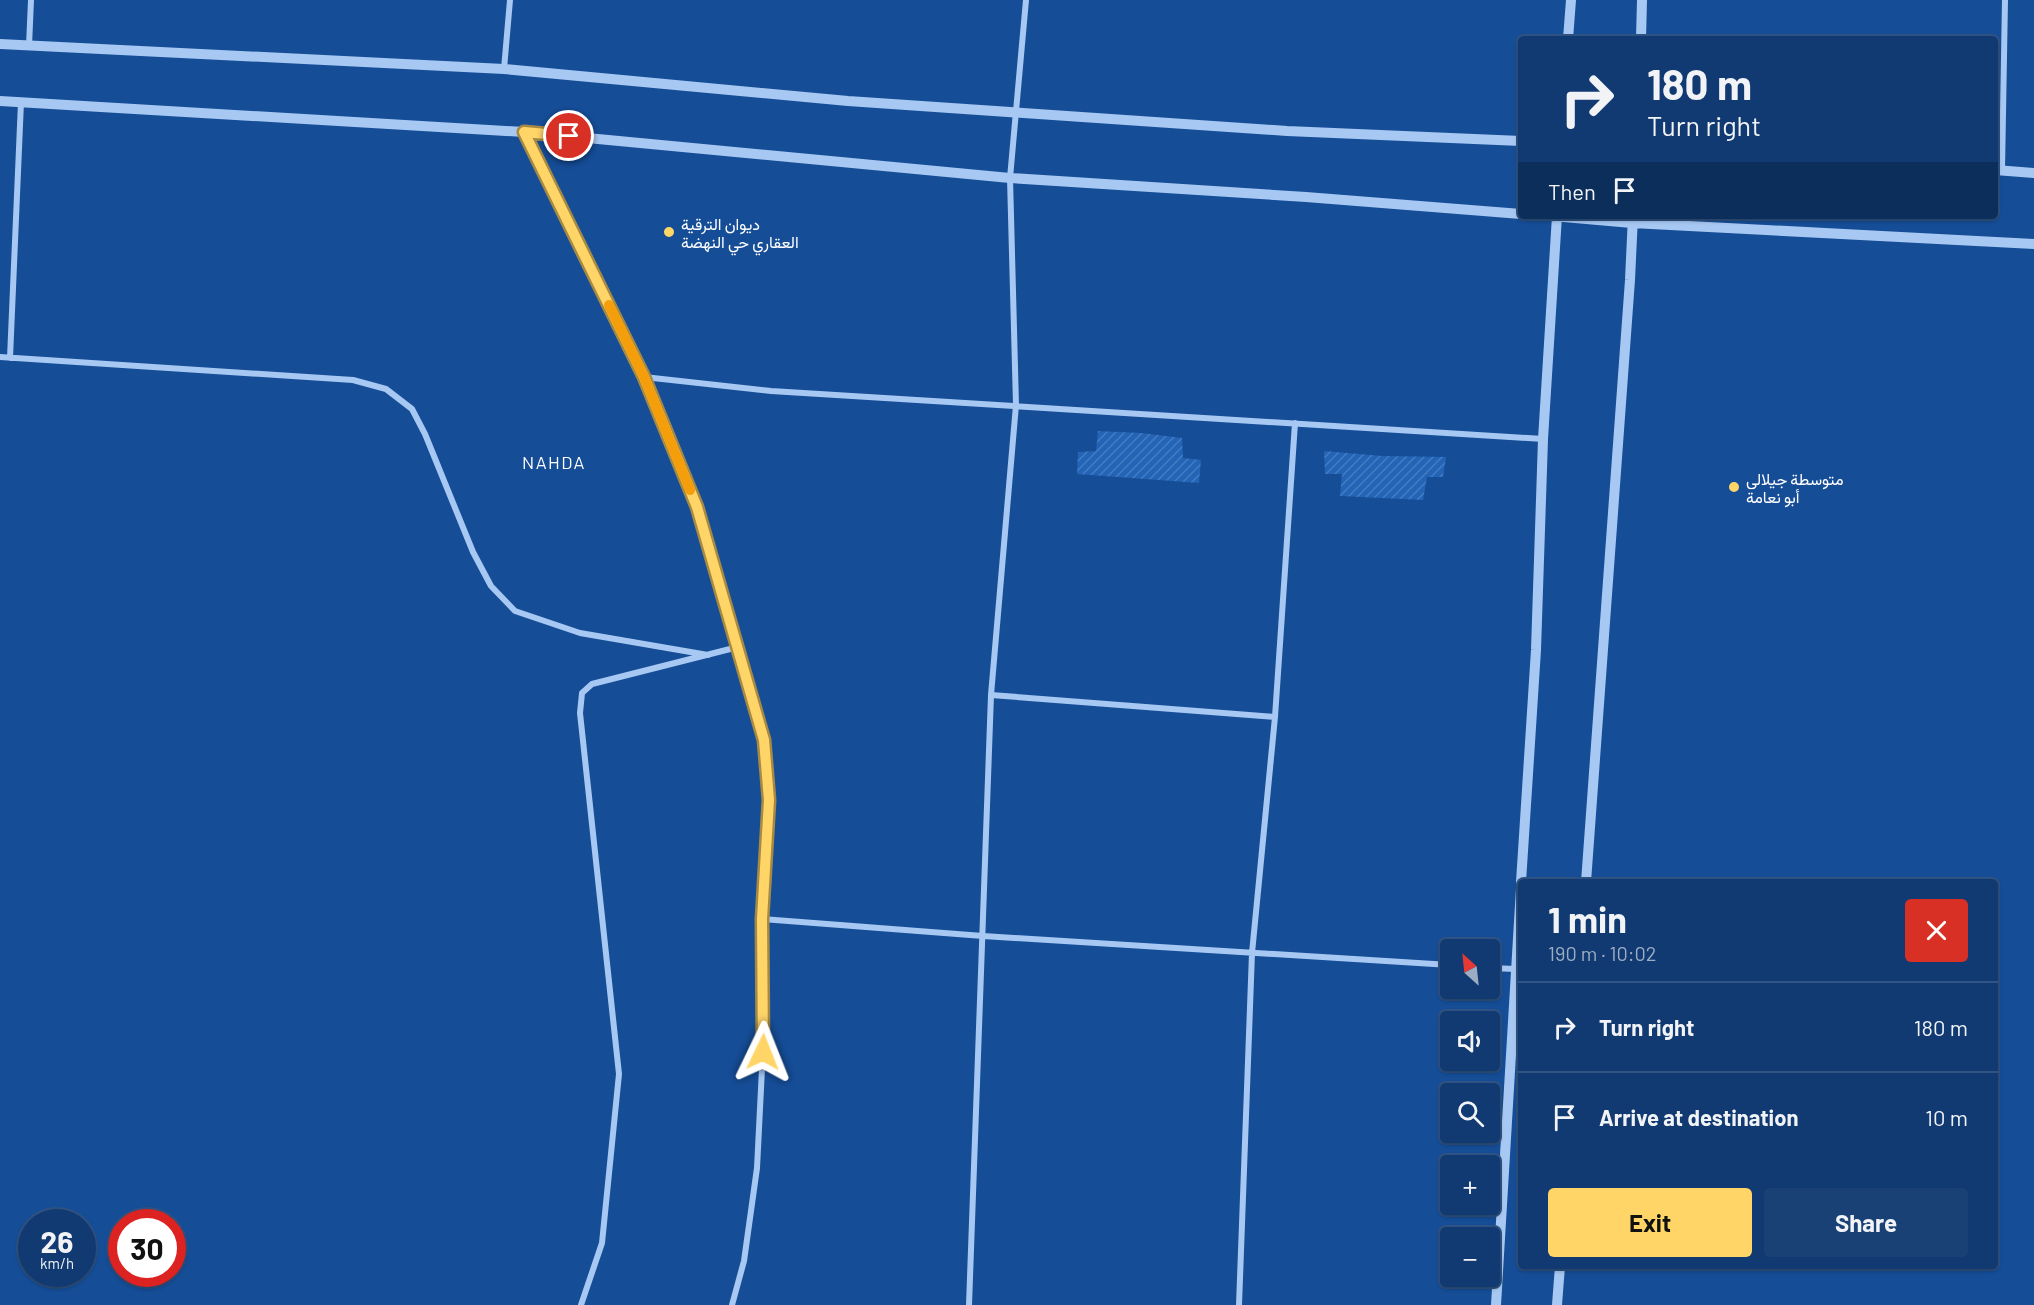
<!DOCTYPE html>
<meta charset="utf-8">
<style>
:root{--surface:#103a71;--page:#194176;--text:#f1f3f6;--muted:#9cadc3;--line:#305484;--accent:#ffd568}
body{margin:0;font-family:Barlow,Vazirmatn,sans-serif;background:var(--page);color:var(--text);height:100vh;display:flex;flex-direction:column;font-size:22px;white-space:nowrap}
*{box-sizing:border-box;margin:0}
p{font-size:20px;color:var(--muted)}
.icon{flex:none;width:33px;height:33px;fill:none;stroke:currentColor;stroke-width:2;stroke-linecap:round;stroke-linejoin:round}
.map{position:relative;flex:1;overflow:hidden}
.panel{position:absolute;left:1518px;top:879px;width:480px;height:390px;display:flex;flex-direction:column;background:var(--surface);border-radius:6px;box-shadow:0 2px 4px #0004,0 0 0 2px var(--line)}
.panel>*{flex:none}
.banner{position:absolute;left:1518px;top:36px;width:480px;height:183px;border-radius:6px;box-shadow:0 2px 4px #0004,0 0 0 2px var(--line);background:#103a71;color:var(--text);overflow:hidden}
.needle{width:39px;rotate:333deg}
.buttons{position:absolute;left:1440px;top:939px;display:grid;gap:12px}
.buttons a{display:grid;place-items:center;width:60px;height:60px;border-radius:6px;background:var(--surface);box-shadow:0 2px 4px #0004,0 0 0 2px var(--line);font-size:30px}
.speed{position:absolute;left:18px;top:1209px;display:flex;gap:12px;font-size:30px;font-weight:700;text-align:center}
.speed>*{display:grid;place-content:center;width:78px;height:78px;border-radius:50%;background:var(--surface);box-shadow:0 2px 4px #0004,0 0 0 2px var(--line);line-height:1}
.speed small{font-size:15px;font-weight:400}
.speed .limit{border:9px solid #d22;background:#fff;color:#111}
.pin{position:absolute;display:grid;place-items:center;width:51px;height:51px;color:#fff;margin:-26px;border:3px solid #fff;border-radius:50%;box-shadow:0 2px 6px #0007}
.me{position:absolute;width:66px;margin:-33px;rotate:2deg;stroke-linejoin:round;filter:drop-shadow(0 0 4px #0008)}
.turn{display:flex;align-items:center;gap:21px;height:126px;padding:0 30px;font-size:27px}
.turn .icon{width:78px;height:78px;stroke-width:2.5}
.turn b{display:block;font-size:42px;line-height:51px}
.then{display:flex;align-items:center;height:57px;padding:0 30px;background:#0003;gap:12px;font-size:22px}
.round{display:grid;place-items:center;flex:none;width:63px;height:63px;border-radius:6px;background:var(--page)}
.headline{display:flex;align-items:center;justify-content:space-between;height:102px;padding:0 30px}
h1{font-size:36px;font-weight:700;line-height:45px}
.action{display:flex;gap:12px;margin-top:auto;padding:12px 30px}
.action a{flex:1;height:69px;border-radius:6px;background:var(--accent);color:#111;font-size:24px;font-weight:700;line-height:69px;text-align:center}
.action a+a{background:var(--page);color:var(--text)}
ul{padding:0;list-style:none}
li{display:flex;align-items:center;gap:18px;height:90px;padding:0 30px;border-top:2px solid var(--line)}
li div{flex:1}
li b{display:block;font-size:22px}
li em{font-style:normal}
.map>svg:first-child{display:block}
.building{fill:url(#building-hatch)}
.lines{fill:none;stroke-linecap:round;stroke-linejoin:round}
.minor{stroke:#a7c8f2;stroke-width:6}
.tertiary{stroke:#a7c8f2;stroke-width:10}
.route-casing{stroke:#a68a44;stroke-width:15}
.route{stroke:#ffd568;stroke-width:10}
.slow{stroke:#f59e0b;stroke-width:10}
.poi-dot{fill:#ffd568;stroke:#154d97;stroke-width:2}
.labels{text-anchor:middle;dominant-baseline:central;stroke-width:6;stroke-linejoin:round;paint-order:stroke}
.poi-label{font-size:16px;fill:#fff;stroke:#154d97;text-anchor:start}
.neighbourhood-label{font-size:18px;letter-spacing:1.5px;fill:#fff;stroke:#154d97}
</style>
<div class="map">
<svg width="2034" height="1305" viewBox="0 0 2034 1305">
<defs>
<pattern id="building-hatch" width="6" height="6" patternUnits="userSpaceOnUse" patternTransform="scale(1.5)"><rect width="6" height="6" fill="#2364b6"/><path d="M-1 1l2-2M0 6l6-6M5 7l2-2" fill="none" stroke="#447bc1"/></pattern>
</defs>
<rect width="100%" height="100%" fill="#154d97"/>
<!-- building -->
<path class="building" d="M1098,431L1141,433L1182,438L1183,458L1201,460L1199,483L1077,474L1078,452L1096,451Z
M1324,451L1383,456L1446,457L1443,477H1427L1423,500L1340,496L1342,474H1325Z"/>
<g class="lines">
<!-- minor -->
<path class="minor" d="M29,46L31,0
M504,69L510,0
M524,133L644,377L771,391L1543,439
M2002,170L2005,0
M0,357L353,380L386,389L412,409L425,434L473,552L491,586L515,611L580,633L708,655
M10,358L21,102
M644,377L697,507L764,740L769,800L762,919L764,1029L757,1168L744,1261L732,1305
M991,695L1275,717
M762,919L983,936L1450,965
M1490,968L1516,969
M581,1305L602,1243L619,1074L580,713L582,693L592,684L738,647
M969,1305L991,695L1016,405L1010,178L1026,0
M1239,1305L1252,953L1275,717L1295,423"/>
<!-- tertiary -->
<path class="tertiary" d="M1568,39L1571,0
M1641,39L1642,0
M0,44L504,69L848,101L1287,131L1521,141
M0,101L524,132L1010,178L1306,197L1521,214
M1995,170L2034,173
M1552,216L1632,223L2034,244
M1521,882L1536,650L1543,439L1557,216
M1586,882L1630,280L1633,216
M1496,1305L1521,888
M1557,1305L1560,1266"/>
</g>
<g class="lines">
<!-- route casing -->
<g class="route-casing">
<path id="route" d="M569,136L524,132L644,377L697,507L764,740L769,800L762,919L763,1052"/>
</g>
<!-- route -->
<use href="#route" class="route"/>
<!-- slow -->
<path class="slow" d="M609,305L644,377L690,490"/>
</g>
<!-- markers -->
<g class="poi-dot">
<circle cx="669" cy="232" r="6"/>
<circle cx="1734" cy="487" r="6"/>
</g>
<g class="labels">
<!-- poi labels -->
<g class="poi-label">
<text x="681" y="223">ديوان الترقية<tspan x="681" dy="18">العقاري حي النهضة</tspan></text>
<text x="1746" y="478">متوسطة جيلالي<tspan x="1746" dy="18">أبو نعامة</tspan></text>
</g>
<!-- neighbourhood labels -->
<g class="neighbourhood-label">
<text x="554" y="462">NAHDA</text>
</g>
</g>
</svg>
<div class="buttons">
<a><svg class="needle" viewBox="-14 -14 28 28"><path d="M0-13l5 13h-10z" fill="#e53935"/><path d="M0 13l5-13h-10z" fill="#9cadc3"/></svg></a>
<a><svg class="icon" aria-label="sound" viewBox="0 0 24 24"><path d="M4 9h4l5-4v14l-5-4H4zM17 9q2 3 0 6"/></svg></a>
<a><svg class="icon" aria-label="search" viewBox="0 0 24 24"><circle cx="10" cy="10" r="6"/><path d="M15 15l6 6"/></svg></a>
<a>+</a>
<a>−</a>
</div>
<div class="speed"><div>26<small>km/h</small></div><div class="limit">30</div></div>
<div class="pin" style="left:569px;top:136px;background:#d93025"><svg class="icon" aria-label="arrive" viewBox="0 0 24 24"><path d="M6 21V4h12l-3 4 3 4H6"/></svg></div>
<svg class="me" style="left:763px;top:1052px" viewBox="-20 -20 40 40"><path d="M0-17L14 15 0 8-14 15z" fill="#ffd568" stroke="#fff" stroke-width="4"/></svg>
<div class="banner">
<div class="turn"><svg class="icon" aria-label="right" viewBox="0 0 24 24"><path d="M7 20v-9h11M14 6l5 5-5 5"/></svg><div><b>180 m</b>Turn right</div></div>
<div class="then">Then<svg class="icon" aria-label="arrive" viewBox="0 0 24 24"><path d="M6 21V4h12l-3 4 3 4H6"/></svg></div>
</div>
<section class="panel">
<div class="headline"><div><h1>1 min</h1><p>190 m · 10:02</p></div><a class="round" style="background:#d93025;color:#fff"><svg class="icon" aria-label="close" viewBox="0 0 24 24"><path d="M6 6l12 12M18 6L6 18"/></svg></a></div>
<ul>
<li><svg class="icon" aria-label="right" viewBox="0 0 24 24"><path d="M7 20v-9h11M14 6l5 5-5 5"/></svg><div><b>Turn right</b></div><em>180 m</em></li>
<li><svg class="icon" aria-label="arrive" viewBox="0 0 24 24"><path d="M6 21V4h12l-3 4 3 4H6"/></svg><div><b>Arrive at destination</b></div><em>10 m</em></li>
</ul>
<div class="action"><a>Exit</a><a>Share</a></div>
</section>
</div>
